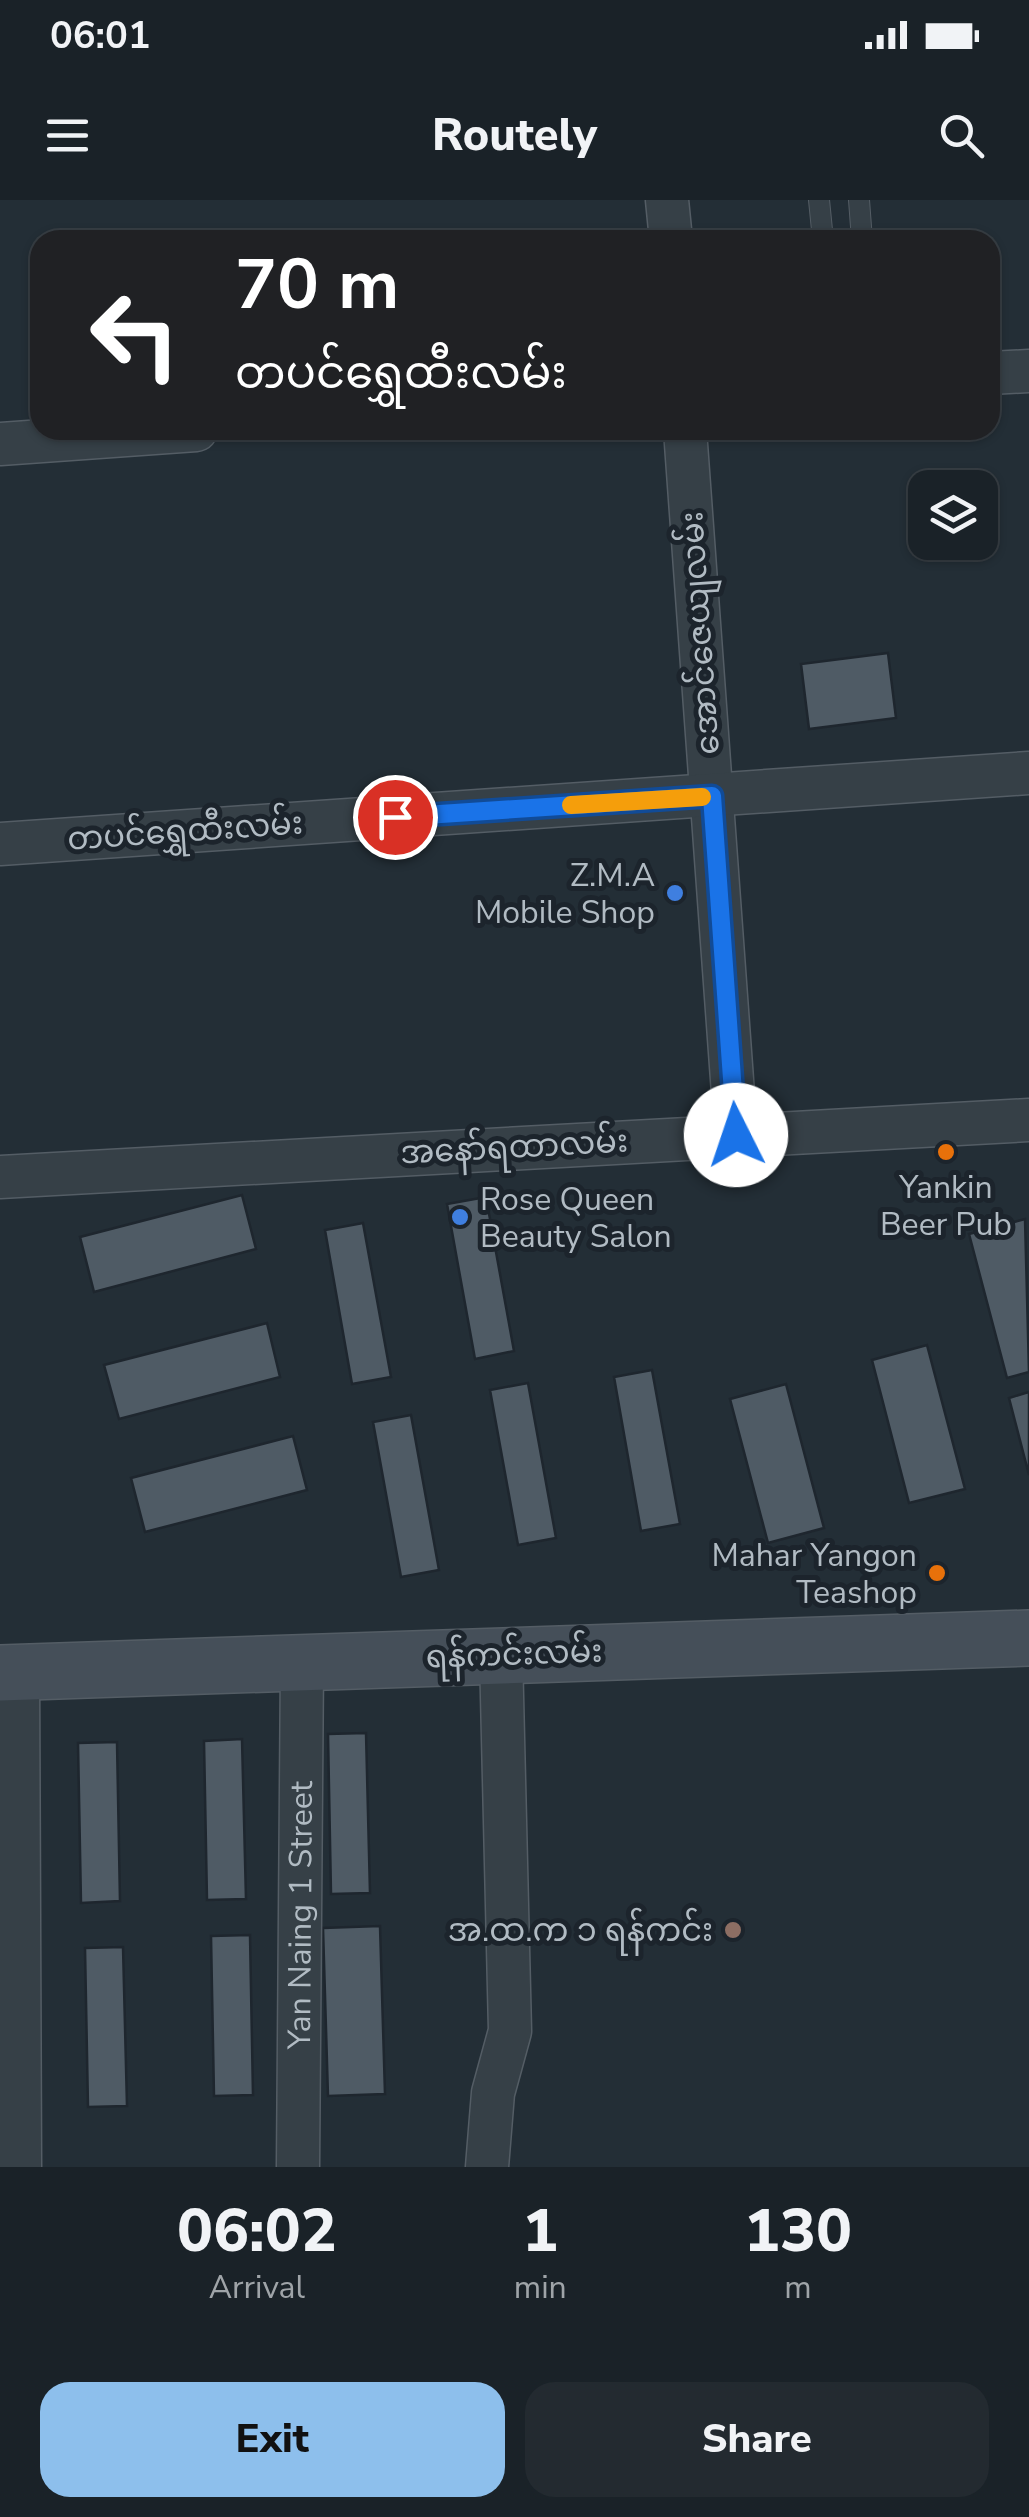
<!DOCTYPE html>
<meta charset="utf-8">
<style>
:root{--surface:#1a2228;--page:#232a30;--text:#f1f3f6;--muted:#9fa4a8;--line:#383f45;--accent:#8dbfec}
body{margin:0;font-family:"Nunito Sans","Noto Sans Myanmar",sans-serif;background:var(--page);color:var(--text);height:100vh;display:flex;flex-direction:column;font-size:38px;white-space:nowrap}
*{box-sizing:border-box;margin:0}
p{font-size:32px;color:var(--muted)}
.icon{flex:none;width:55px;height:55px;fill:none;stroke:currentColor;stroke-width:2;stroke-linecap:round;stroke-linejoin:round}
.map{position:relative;height:1967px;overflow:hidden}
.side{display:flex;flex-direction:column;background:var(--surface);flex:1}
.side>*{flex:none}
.top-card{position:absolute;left:30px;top:30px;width:970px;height:210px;border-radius:30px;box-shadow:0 2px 8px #0004,0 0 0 2px var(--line);background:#202124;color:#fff;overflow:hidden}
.tools{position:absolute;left:908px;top:270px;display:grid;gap:20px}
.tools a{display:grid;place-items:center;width:90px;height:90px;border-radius:20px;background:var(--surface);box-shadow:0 2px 8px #0004,0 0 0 2px var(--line);font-size:50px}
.pin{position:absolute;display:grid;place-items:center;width:85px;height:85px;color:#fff;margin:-42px;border:5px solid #fff;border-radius:50%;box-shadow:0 2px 10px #0007}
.me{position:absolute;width:110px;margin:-55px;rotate:356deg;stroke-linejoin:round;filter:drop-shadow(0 0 8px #0008)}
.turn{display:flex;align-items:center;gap:35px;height:210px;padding:0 40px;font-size:45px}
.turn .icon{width:130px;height:130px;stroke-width:2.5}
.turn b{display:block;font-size:70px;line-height:85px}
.eta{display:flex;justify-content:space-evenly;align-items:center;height:170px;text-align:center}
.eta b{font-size:60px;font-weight:800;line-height:70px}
.action{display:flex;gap:20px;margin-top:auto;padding:20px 40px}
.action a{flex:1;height:115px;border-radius:30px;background:var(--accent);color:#111;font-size:40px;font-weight:800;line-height:115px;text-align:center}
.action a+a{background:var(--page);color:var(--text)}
.status{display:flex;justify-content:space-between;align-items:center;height:70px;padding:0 50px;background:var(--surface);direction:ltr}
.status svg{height:28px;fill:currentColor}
header{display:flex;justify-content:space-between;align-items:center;height:130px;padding:0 40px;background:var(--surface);font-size:45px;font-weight:800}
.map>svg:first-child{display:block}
.building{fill:#4f5b65;stroke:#1e262e;stroke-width:2.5}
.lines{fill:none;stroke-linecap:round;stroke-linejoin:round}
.service-casing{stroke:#545d65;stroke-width:22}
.minor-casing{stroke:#545d65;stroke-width:45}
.secondary-casing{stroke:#545d65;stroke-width:58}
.service{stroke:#364047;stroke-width:20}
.minor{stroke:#364047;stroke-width:42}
.secondary{stroke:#454f59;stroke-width:55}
.route-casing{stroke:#114b97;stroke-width:25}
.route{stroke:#1a73e8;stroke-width:18}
.slow{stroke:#f59e0b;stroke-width:18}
.shop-dot{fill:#3f7fe0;stroke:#1c242c;stroke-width:4}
.food-dot{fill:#e8710a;stroke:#1c242c;stroke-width:4}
.education-dot{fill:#8d6e63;stroke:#1c242c;stroke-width:4}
.labels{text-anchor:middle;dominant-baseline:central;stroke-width:10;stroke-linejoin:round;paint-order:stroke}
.street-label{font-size:32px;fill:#b1bbc3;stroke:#1c242c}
.poi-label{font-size:32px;fill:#b1bbc3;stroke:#1c242c;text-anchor:end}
</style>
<div class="status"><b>06:01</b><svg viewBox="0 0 49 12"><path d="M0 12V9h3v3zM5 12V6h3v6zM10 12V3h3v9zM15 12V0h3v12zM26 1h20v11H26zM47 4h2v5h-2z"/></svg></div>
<header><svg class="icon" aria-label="menu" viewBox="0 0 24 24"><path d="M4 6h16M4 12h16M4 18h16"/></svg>Routely<svg class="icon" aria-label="search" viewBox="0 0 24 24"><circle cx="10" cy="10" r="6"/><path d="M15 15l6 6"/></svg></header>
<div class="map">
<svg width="1029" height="1967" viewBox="0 0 1029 1967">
<rect width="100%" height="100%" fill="#232e36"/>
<!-- building -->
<path class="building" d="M888,453L896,518L809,529L801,464Z
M242,995L256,1049L94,1092L80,1037Z
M486,997L514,1151L475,1159L447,1004Z
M1025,1019L1029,1172L1007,1178L969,1034Z
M363,1023L391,1177L352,1184L325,1030Z
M267,1123L280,1177L119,1219L104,1165Z
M927,1145L965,1289L909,1303L872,1160Z
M652,1170L680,1324L641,1331L614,1177Z
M528,1183L556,1338L518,1345L490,1190Z
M786,1184L824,1328L768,1343L730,1199Z
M1029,1192V1275L1009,1198Z
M411,1215L439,1370L401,1377L373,1222Z
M293,1236L307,1290L145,1332L131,1278Z
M366,1533L370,1693L331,1694L328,1534Z
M242,1539L246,1699L207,1700L204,1541Z
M117,1542L120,1701L81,1703L78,1543Z
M380,1726L385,1894L328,1896L323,1728Z
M250,1735L253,1895L214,1896L211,1736Z
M123,1747L127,1906L88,1907L85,1748Z"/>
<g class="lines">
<!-- service casing -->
<g class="service-casing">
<path id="service" d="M819,0L823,40
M859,0L862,40"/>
</g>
<!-- minor casing -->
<g class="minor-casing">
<g id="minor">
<path d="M667,0L671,40"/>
<path d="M990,173L1029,171"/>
<path d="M685,230L736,935"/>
<path d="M0,244L196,230"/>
<path d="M0,644L1029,573"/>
<path d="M0,977L1029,920"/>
<path d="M18,1472L20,1967"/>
<path id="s1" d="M298,1967L302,1462"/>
<path d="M487,1967L493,1893L510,1831L501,1454"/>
</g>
</g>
<!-- secondary casing -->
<g class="secondary-casing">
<path id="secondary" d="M0,1473L1029,1438"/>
</g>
<!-- service -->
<use href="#service" class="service"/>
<!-- minor -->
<use href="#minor" class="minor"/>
<!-- secondary -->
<use href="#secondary" class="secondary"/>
</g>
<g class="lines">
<!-- route casing -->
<g class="route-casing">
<path id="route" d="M395,617L712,596L736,935"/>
</g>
<!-- route -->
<use href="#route" class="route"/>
<!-- slow -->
<path class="slow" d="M571,605L702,597"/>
</g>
<!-- markers -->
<g class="shop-dot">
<circle cx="675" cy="693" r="10"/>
<circle cx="460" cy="1017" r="10"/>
</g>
<g class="food-dot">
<circle cx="946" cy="952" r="10"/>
<circle cx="937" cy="1373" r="10"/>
</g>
<circle class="education-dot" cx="733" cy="1730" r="10"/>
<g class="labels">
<!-- street labels -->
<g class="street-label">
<text transform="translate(700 433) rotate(-94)">အောင်ဇေယျလမ်း</text>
<text transform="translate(185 631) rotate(-4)">တပင်ရွှေထီးလမ်း</text>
<text transform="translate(514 947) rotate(-3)">အနော်ရထာလမ်း</text>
<text transform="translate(514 1454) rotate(-2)">ရန်ကင်းလမ်း</text>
<text stroke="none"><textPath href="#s1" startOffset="252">Yan Naing 1 Street</textPath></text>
</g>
<!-- poi labels -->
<g class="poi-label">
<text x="655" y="675">Z.M.A<tspan x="655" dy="37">Mobile Shop</tspan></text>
<text x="946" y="987" text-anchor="middle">Yankin<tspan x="946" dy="37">Beer Pub</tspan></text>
<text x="480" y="999" text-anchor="start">Rose Queen<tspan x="480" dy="37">Beauty Salon</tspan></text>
<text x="917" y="1355">Mahar Yangon<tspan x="917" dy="37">Teashop</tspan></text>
<text x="713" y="1730">အ.ထ.က ၁ ရန်ကင်း</text>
</g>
</g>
</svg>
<div class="tools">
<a><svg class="icon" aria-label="layers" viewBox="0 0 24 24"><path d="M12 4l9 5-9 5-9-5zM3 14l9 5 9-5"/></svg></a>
</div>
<div class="pin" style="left:395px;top:617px;background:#d93025"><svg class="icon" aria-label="arrive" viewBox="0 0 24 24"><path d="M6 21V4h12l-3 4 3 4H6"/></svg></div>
<svg class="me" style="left:736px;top:935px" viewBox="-20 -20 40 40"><circle r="19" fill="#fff"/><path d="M0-13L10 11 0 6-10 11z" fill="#1a73e8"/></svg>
<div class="top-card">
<div class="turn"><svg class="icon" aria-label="left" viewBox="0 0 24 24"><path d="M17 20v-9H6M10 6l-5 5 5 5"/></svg><div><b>70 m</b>တပင်ရွှေထီးလမ်း</div></div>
</div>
</div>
<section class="side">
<div class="eta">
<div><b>06:02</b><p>Arrival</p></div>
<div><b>1</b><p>min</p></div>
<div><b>130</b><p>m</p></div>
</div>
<div class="action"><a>Exit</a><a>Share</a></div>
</section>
